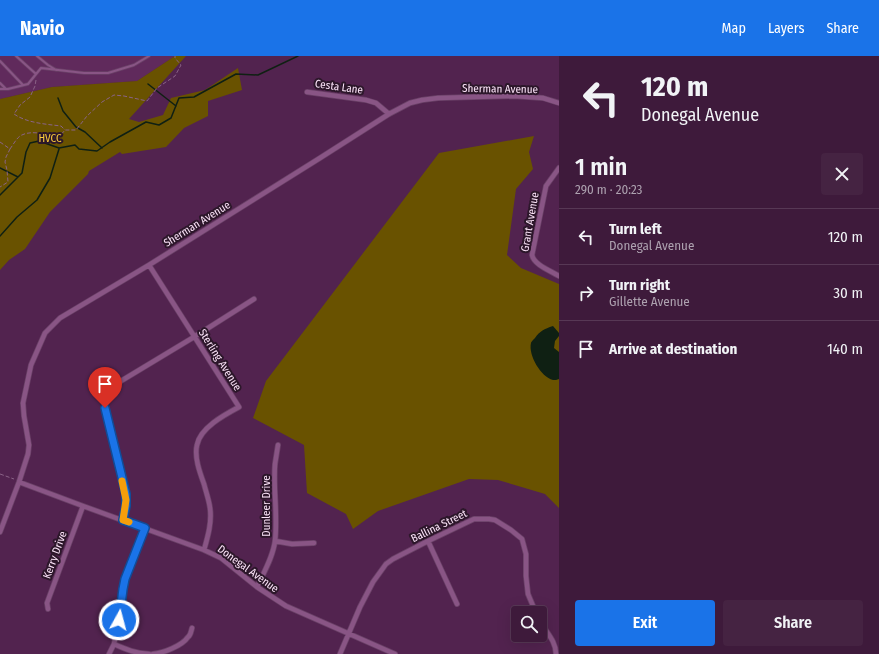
<!DOCTYPE html>
<meta charset="utf-8">
<style>
:root{--surface:#3e1a3b;--page:#452342;--text:#f1f3f6;--muted:#ada1af;--line:#573855;--accent:#1a73e8}
body{margin:0;font-family:"Fira Sans Condensed",sans-serif;background:var(--page);color:var(--text);height:100vh;display:flex;flex-direction:column;font-size:15px;white-space:nowrap}
*{box-sizing:border-box;margin:0}
p{font-size:13px;color:var(--muted)}
.icon{flex:none;width:22px;height:22px;fill:none;stroke:currentColor;stroke-width:2;stroke-linecap:round;stroke-linejoin:round}
.map{position:relative;flex:1;overflow:hidden}
.sheet{display:flex;flex-direction:column;background:var(--surface);width:320px}
.sheet>*{flex:none}
.hud{background:#3e1a3b;color:var(--text);overflow:hidden}
.buttons{position:absolute;left:511px;top:550px;display:grid;gap:8px}
.buttons a{display:grid;place-items:center;width:36px;height:36px;border-radius:4px;background:var(--surface);box-shadow:0 4px 16px #0002,0 0 0 1px var(--line);font-size:20px}
.pin{position:absolute;display:grid;place-items:center;width:34px;height:34px;color:#fff;margin:-41px -17px;border-radius:50% 50% 50% 0;rotate:-45deg;box-shadow:0 0 4px #0007}
.pin .icon{rotate:45deg}
.me{position:absolute;width:44px;margin:-22px;rotate:7deg;stroke-linejoin:round;filter:drop-shadow(0 0 3px #0008)}
.turn{display:flex;align-items:center;gap:14px;height:84px;padding:0 16px;font-size:18px}
.turn .icon{width:52px;height:52px;stroke-width:2.5}
.turn b{display:block;font-size:28px;line-height:34px}
.round{display:grid;place-items:center;flex:none;width:42px;height:42px;border-radius:4px;background:var(--page)}
.headline{display:flex;align-items:center;justify-content:space-between;height:68px;padding:0 16px}
h1{font-size:24px;font-weight:600;line-height:30px}
.primary-button{display:flex;gap:8px;margin-top:auto;padding:8px 16px}
.primary-button a{flex:1;height:46px;border-radius:4px;background:var(--accent);color:#fff;font-size:16px;font-weight:600;line-height:46px;text-align:center}
.primary-button a+a{background:var(--page);color:var(--text)}
ul{padding:0;list-style:none}
li{display:flex;align-items:center;gap:12px;height:56px;padding:0 16px;border-top:1px solid var(--line)}
li div{flex:1}
li b{display:block;font-size:15px}
li em{font-style:normal}
header{display:flex;align-items:center;gap:24px;box-sizing:border-box;height:56px;padding:0 20px;background:var(--accent);color:#fff}
header strong{font-size:19px}
nav{display:flex;gap:22px;margin-inline-start:auto;font-size:14px}
main{display:flex;flex:1;min-height:0}
.map>svg:first-child{display:block}
.built{fill:#602a5c}
.green{fill:#695200}
.water{fill:#0f2013}
.lines{fill:none;stroke-linecap:round;stroke-linejoin:round}
.stream{stroke:#0f2013;stroke-width:1.5}
.lane-casing{stroke:#6a4167;stroke-width:3.5}
.street-casing{stroke:#6a4167;stroke-width:6}
.path{stroke:#8a6387;stroke-width:1;stroke-dasharray:4 2;stroke-linecap:butt}
.lane{stroke:#895585;stroke-width:2}
.street{stroke:#895585;stroke-width:4.5}
.route-casing{stroke:#114b97;stroke-width:10}
.route{stroke:#1a73e8;stroke-width:7}
.slow{stroke:#f59e0b;stroke-width:7}
.labels{text-anchor:middle;dominant-baseline:central;stroke-width:4;stroke-linejoin:round;paint-order:stroke}
.street-label{font-size:11px;fill:#fde5fa;stroke:#2c172a}
.park-label{font-size:11px;fill:#facb3a;stroke:#2c172a}
</style>
<header>
<strong>Navio</strong>
<nav><a>Map</a><a>Layers</a><a>Share</a></nav>
</header>
<main>
<div class="map">
<svg width="559" height="598" viewBox="0 0 559 598">
<rect width="100%" height="100%" fill="#52234f"/>
<!-- built -->
<path class="built" d="M0,0H175L137,25L52,31L0,43Z"/>
<!-- green -->
<path class="green" d="M175,0H186L129,63L139,66L163,59L171,42L205,34L238,12L242,34L208,45V60L184,72L166,91L122,98L120,96L89,115L88,118L50,156L25,193L9,204L0,214V43L52,31L137,25Z
M534,80L529,96L533,113L516,133L507,199L521,212L559,228V452L545,438L498,424L469,423L378,455L353,473L346,458L307,437L304,389L253,362L266,325L439,97Z"/>
<!-- water -->
<path class="water" d="M553,270L559,277V280L555,285L554,292L559,296V323C557,324 555,324 553,324C541,321 528,299 531,287C531,286 534,283 535,282C540,275 544,273 553,270Z"/>
<g class="lines">
<!-- stream -->
<path class="stream" d="M148,28L176,50
M58,42L63,55L76,71L85,76L102,92
M0,112L18,121
M0,139L22,117L26,96L30,87L39,85L59,92L75,89L79,93L97,95L110,86L146,66L159,69L171,62L179,42L194,41L236,18L258,19L298,0
M0,180L17,161L37,144L50,122L59,93"/>
<!-- lane casing -->
<g class="lane-casing">
<path id="lane" d="M16,0L36,18
M37,0L48,9L56,14
M0,5L23,29
M0,27L5,32
M0,33H8L28,28L41,12L84,17H108L134,9L149,0"/>
</g>
<!-- street casing -->
<g class="street-casing">
<path id="street" d="M307,36L366,44L376,47L389,58
M559,112L546,130L532,199C534,209 551,215 559,220
M149,209L239,351C224,359 200,372 197,389C194,401 200,417 204,428C206,436 209,444 210,452C212,466 208,480 204,494
M19,426L83,450L204,494L221,502L257,531L286,550L395,598
M123,464L126,450L125,438L105,352C105,339 111,332 121,325L194,281L254,243
M0,476L19,426L28,398L29,389L24,360L23,347L31,309L45,277L60,262L149,209L320,102L389,58L410,47L422,44L438,42L514,40L543,42L559,47
M275,485L292,488L314,487
M428,485L457,548
M257,531C264,516 273,501 275,485C278,459 273,433 275,408C276,402 277,395 278,389
M48,553L47,547L83,450
M540,565C546,576 556,585 556,598
M114,588C127,594 135,597 149,598
M109,598L114,588L119,564L123,533L125,523L145,472
M153,598C163,597 182,590 188,581C191,579 191,575 192,572
M340,598L360,551L373,526L386,508L393,503L428,485L474,463H489L495,464L511,474L522,483L526,498V520L528,538L536,557"/>
</g>
<!-- path -->
<path class="path" d="M36,24L35,30L30,41L20,49L14,58C27,67 45,68 61,70L65,74
M0,86L10,93L6,101L5,106L7,114L8,126L0,131
M10,93C13,89 16,83 20,80C31,73 48,79 59,81L65,74H76L87,60L102,46L114,39L124,40L147,45L157,32L175,20L181,9L175,2V0
M0,418L14,423"/>
<!-- lane -->
<use href="#lane" class="lane"/>
<!-- street -->
<use href="#street" class="street"/>
</g>
<g class="lines">
<!-- route casing -->
<g class="route-casing">
<path id="route" d="M105,352L126,438V450L123,464L145,472L125,523L123,533L119,564"/>
</g>
<!-- route -->
<use href="#route" class="route"/>
<!-- slow -->
<path class="slow" d="M122,425L126,444L123,464L129,466"/>
</g>
<g class="labels">
<!-- street labels -->
<g class="street-label">
<text transform="translate(339 31) rotate(8)">Cesta Lane</text>
<text transform="translate(500 33) rotate(1)">Sherman Avenue</text>
<text transform="translate(530 166) rotate(-80)">Grant Avenue</text>
<text transform="translate(197 168) rotate(-32)">Sherman Avenue</text>
<text transform="translate(220 304) rotate(58)">Sterling Avenue</text>
<text transform="translate(266 450) rotate(-90)">Dunleer Drive</text>
<text transform="translate(439 470) rotate(-26)">Ballina Street</text>
<text transform="translate(55 499) rotate(-70)">Kerry Drive</text>
<text transform="translate(248 513) rotate(36)">Donegal Avenue</text>
</g>
<!-- park labels -->
<g class="park-label">
<text x="50" y="82">HVCC</text>
</g>
</g>
</svg>
<div class="buttons">
<a><svg class="icon" aria-label="search" viewBox="0 0 24 24"><circle cx="10" cy="10" r="6"/><path d="M15 15l6 6"/></svg></a>
</div>
<div class="pin" style="left:105px;top:352px;background:#d93025"><svg class="icon" aria-label="arrive" viewBox="0 0 24 24"><path d="M6 21V4h12l-3 4 3 4H6"/></svg></div>
<svg class="me" style="left:119px;top:564px" viewBox="-20 -20 40 40"><circle r="17" fill="#1a73e8" stroke="#fff" stroke-width="3"/><path d="M0-11L8 9 0 5-8 9z" fill="#fff"/></svg>
</div>
<section class="sheet">
<div class="hud">
<div class="turn"><svg class="icon" aria-label="left" viewBox="0 0 24 24"><path d="M17 20v-9H6M10 6l-5 5 5 5"/></svg><div><b>120 m</b>Donegal Avenue</div></div>
</div>
<div class="headline"><div><h1>1 min</h1><p>290 m · 20:23</p></div><a class="round"><svg class="icon" aria-label="close" viewBox="0 0 24 24"><path d="M6 6l12 12M18 6L6 18"/></svg></a></div>
<ul>
<li><svg class="icon" aria-label="left" viewBox="0 0 24 24"><path d="M17 20v-9H6M10 6l-5 5 5 5"/></svg><div><b>Turn left</b><p>Donegal Avenue</p></div><em>120 m</em></li>
<li><svg class="icon" aria-label="right" viewBox="0 0 24 24"><path d="M7 20v-9h11M14 6l5 5-5 5"/></svg><div><b>Turn right</b><p>Gillette Avenue</p></div><em>30 m</em></li>
<li><svg class="icon" aria-label="arrive" viewBox="0 0 24 24"><path d="M6 21V4h12l-3 4 3 4H6"/></svg><div><b>Arrive at destination</b></div><em>140 m</em></li>
</ul>
<div class="primary-button"><a>Exit</a><a>Share</a></div>
</section>
</main>
